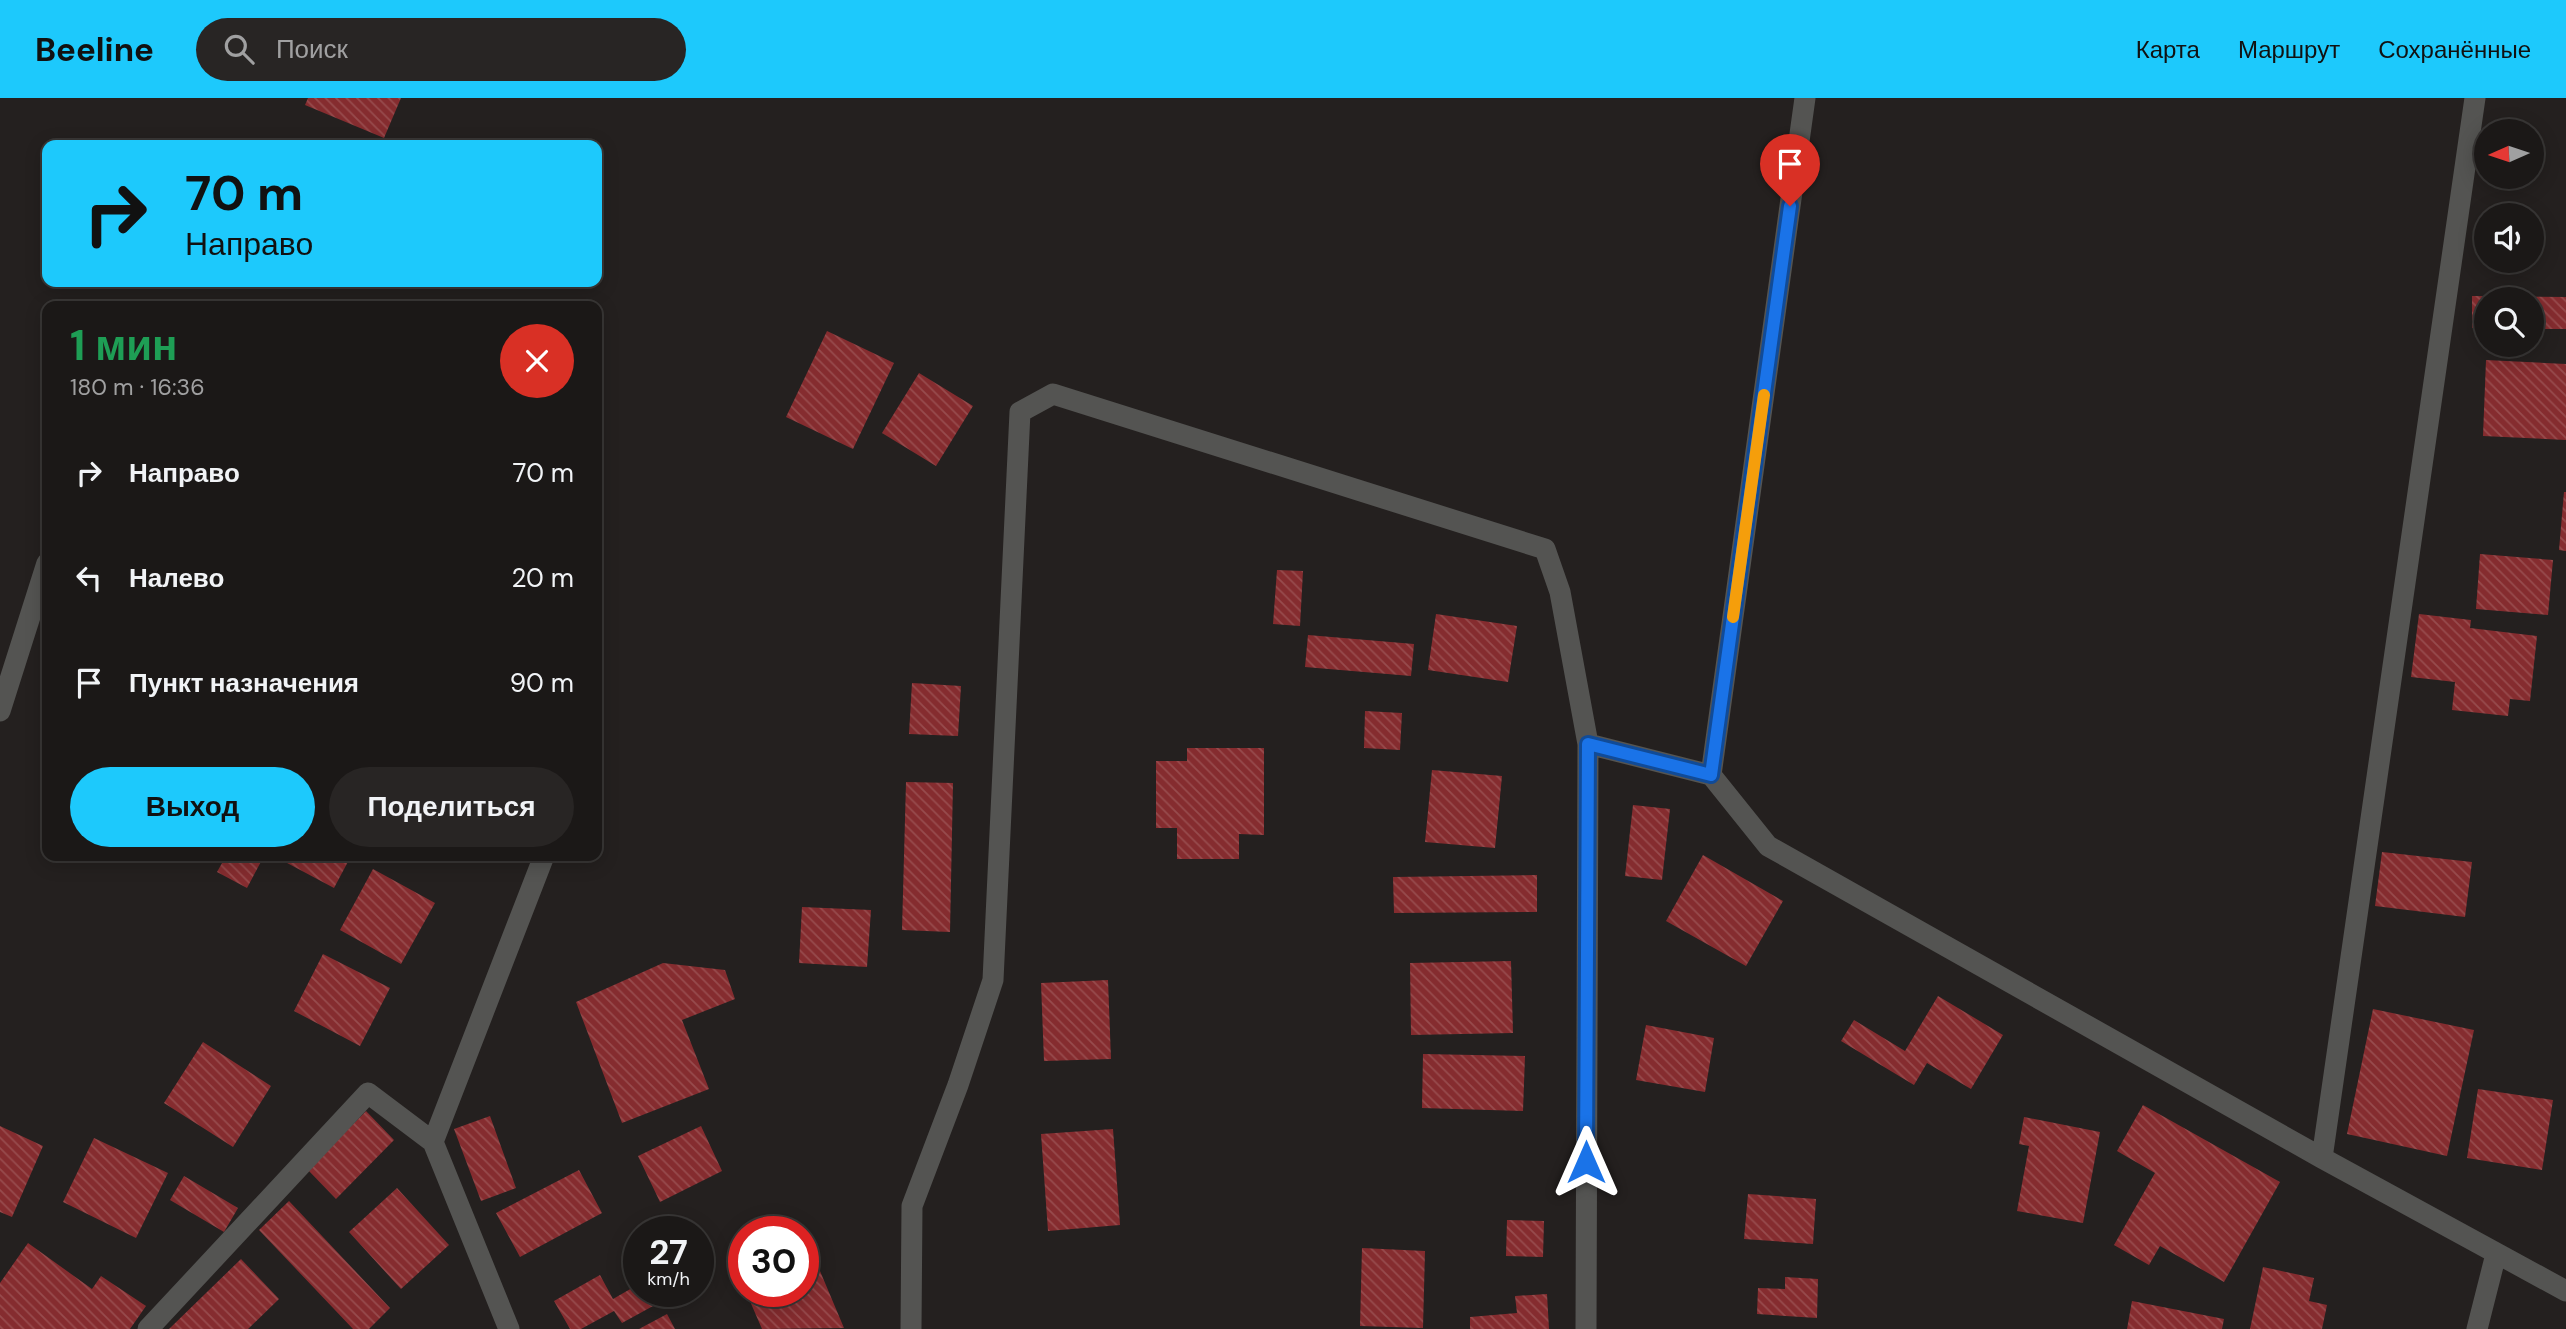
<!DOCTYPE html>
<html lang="ru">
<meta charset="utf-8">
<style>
:root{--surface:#1b1817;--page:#282524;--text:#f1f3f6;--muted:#a0a0a1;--line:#393736;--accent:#1dc9fc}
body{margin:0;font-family:"DM Sans",sans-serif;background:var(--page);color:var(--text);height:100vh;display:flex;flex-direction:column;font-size:26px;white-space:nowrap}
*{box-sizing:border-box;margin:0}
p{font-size:23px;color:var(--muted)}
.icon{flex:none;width:38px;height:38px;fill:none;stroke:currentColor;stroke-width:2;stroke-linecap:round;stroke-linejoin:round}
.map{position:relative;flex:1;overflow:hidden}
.sheet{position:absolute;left:42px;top:203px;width:560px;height:560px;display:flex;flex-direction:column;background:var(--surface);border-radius:14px;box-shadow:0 4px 18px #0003,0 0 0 2px var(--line)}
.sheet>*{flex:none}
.top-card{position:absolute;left:42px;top:42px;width:560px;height:147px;border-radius:14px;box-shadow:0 4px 18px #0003,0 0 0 2px var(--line);background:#1dc9fc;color:#111;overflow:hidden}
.needle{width:46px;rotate:267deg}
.buttons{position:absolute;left:2474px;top:21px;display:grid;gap:14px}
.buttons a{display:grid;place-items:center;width:70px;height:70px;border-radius:50%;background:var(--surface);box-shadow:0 4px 18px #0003,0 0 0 2px var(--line);font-size:35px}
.speed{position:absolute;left:623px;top:1118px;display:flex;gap:14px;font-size:35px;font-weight:700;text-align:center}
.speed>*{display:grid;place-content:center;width:91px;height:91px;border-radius:50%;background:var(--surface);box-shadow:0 4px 18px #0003,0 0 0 2px var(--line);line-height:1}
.speed small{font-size:18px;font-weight:400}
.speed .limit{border:10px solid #d22;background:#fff;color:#111}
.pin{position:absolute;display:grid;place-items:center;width:60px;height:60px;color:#fff;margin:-72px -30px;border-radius:50% 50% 50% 0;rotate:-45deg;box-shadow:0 0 7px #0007}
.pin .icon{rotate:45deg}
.me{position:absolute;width:77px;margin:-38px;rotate:0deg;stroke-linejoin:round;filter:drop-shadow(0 0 5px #0008)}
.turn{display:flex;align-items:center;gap:24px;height:147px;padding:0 28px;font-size:32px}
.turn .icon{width:91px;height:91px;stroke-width:2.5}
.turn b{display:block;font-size:49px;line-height:60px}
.round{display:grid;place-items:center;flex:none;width:74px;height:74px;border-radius:37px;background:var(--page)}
.headline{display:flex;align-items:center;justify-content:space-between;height:119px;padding:0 28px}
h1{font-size:42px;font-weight:700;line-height:52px;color:#1e9e55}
.button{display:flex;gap:14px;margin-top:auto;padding:14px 28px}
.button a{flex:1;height:80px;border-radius:42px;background:var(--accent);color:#111;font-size:28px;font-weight:700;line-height:80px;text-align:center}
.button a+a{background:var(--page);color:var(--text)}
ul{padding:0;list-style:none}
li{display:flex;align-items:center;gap:21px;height:105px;padding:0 28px}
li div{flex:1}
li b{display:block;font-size:26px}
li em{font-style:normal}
header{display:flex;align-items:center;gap:42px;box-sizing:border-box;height:98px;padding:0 35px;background:var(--accent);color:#111}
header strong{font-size:33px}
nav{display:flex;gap:38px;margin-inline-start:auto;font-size:24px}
.search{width:490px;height:63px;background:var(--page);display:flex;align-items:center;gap:18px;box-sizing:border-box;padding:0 24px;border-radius:38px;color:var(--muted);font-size:26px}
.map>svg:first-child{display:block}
.building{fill:url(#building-back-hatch)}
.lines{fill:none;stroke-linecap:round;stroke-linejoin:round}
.minor{stroke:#545452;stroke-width:21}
.route-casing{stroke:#114b97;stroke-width:18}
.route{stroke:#1a73e8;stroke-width:12}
.slow{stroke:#f59e0b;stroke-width:12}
</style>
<header>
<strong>Beeline</strong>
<div class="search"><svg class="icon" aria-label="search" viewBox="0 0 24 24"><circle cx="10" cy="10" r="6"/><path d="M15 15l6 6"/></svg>Поиск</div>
<nav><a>Карта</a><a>Маршрут</a><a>Сохранённые</a></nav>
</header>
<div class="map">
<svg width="2566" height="1231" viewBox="0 0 2566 1231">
<defs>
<pattern id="building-back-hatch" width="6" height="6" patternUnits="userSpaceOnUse" patternTransform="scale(1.75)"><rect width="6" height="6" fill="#852c2f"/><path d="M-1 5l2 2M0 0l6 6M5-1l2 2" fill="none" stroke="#974b4d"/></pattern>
</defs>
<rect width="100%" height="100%" fill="#24201f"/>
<!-- building -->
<path class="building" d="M308,0H401L384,40L305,7Z
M2472,198L2566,199V231H2532V201H2487V230H2472Z
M827,233L894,265L853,351L786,319Z
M2486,262L2566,266V342L2483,338Z
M919,275L973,308L936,368L882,335Z
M2564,394H2566V453L2559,452Z
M2480,456L2553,462L2548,517L2476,511Z
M1277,472L1303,473L1300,528L1273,526Z
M1436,516L1517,528L1508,584L1428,572Z
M2419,516L2471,522L2470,530L2537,538L2530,603L2510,601L2508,618L2452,612L2455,584L2411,579Z
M1308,537L1414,546L1411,578L1305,569Z
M912,585L961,588L958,638L909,636Z
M1365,613L1402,615L1400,652L1364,650Z
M1187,650H1264V737L1239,736V761H1177V730H1156V663H1187Z
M1432,672L1502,678L1495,750L1425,744Z
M906,684L953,685L950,834L902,832Z
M1633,707L1670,711L1662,782L1625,778Z
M2382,754L2472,764L2465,819L2375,808Z
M1703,757L1783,803L1746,868L1666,823Z
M226,758H264L247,790L217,774Z
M274,758H351L334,790Z
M373,771L435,805L401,866L340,832Z
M1537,777V814L1394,815L1393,779Z
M802,809L871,812L867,869L799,865Z
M323,856L390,890L360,948L294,913Z
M1511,863L1513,935L1411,937L1410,865Z
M663,865L725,872L735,901L682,922L709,991L622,1025L576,904Z
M1108,882L1111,961L1044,963L1041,885Z
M1938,898L2003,937L1971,991L1927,965L1914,987L1841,943L1854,922L1905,953Z
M2373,911L2474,932L2447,1058L2347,1036Z
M1646,927L1714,940L1705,994L1636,982Z
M203,944L271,988L233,1049L164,1005Z
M1423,956L1525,958L1523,1013L1422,1010Z
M2478,991L2553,1002L2542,1072L2467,1060Z
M2143,1007L2280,1084L2224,1184L2160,1148L2149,1167L2114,1147L2155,1075L2117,1053Z
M366,1013L394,1042L336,1101L308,1072Z
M490,1018L516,1090L481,1103L454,1031Z
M2024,1019L2100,1034L2083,1125L2017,1113L2029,1048L2019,1046Z
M0,1028L43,1048L12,1119L0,1114Z
M701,1028L722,1073L660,1104L638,1058Z
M1113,1031L1120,1127L1048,1133L1041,1036Z
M94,1040L168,1075L136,1140L63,1104Z
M579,1072L602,1115L520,1159L496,1115Z
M184,1078L238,1110L224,1134L170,1102Z
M397,1090L449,1147L401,1191L349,1134Z
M1748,1096L1816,1101L1813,1146L1744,1141Z
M289,1103L390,1210L369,1231H353L259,1132Z
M1507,1122L1544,1123L1543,1159L1506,1158Z
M28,1145L92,1191L101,1178L146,1208L130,1231H0V1185Z
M1362,1150L1425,1153L1423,1230L1360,1228Z
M812,1154L844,1230L762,1231L746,1194H803V1157Z
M241,1161L279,1201L248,1231H169Z
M2263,1169L2314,1180L2309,1203L2327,1207L2322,1231H2250Z
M600,1177L613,1201L639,1186V1194H659L664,1202L622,1225L614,1213L581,1231H570L554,1203Z
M1785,1179L1818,1181L1817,1220L1757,1216L1758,1190L1785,1191Z
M1547,1196L1549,1231H1470V1219L1517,1215L1515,1198Z
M2132,1203L2224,1221L2222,1231H2127Z
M667,1216L675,1231H639Z"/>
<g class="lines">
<!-- minor -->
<path class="minor" d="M0,613L47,465
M1711,677L1805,0
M433,1044L544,758
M2322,1060L2475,0
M148,1231L368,995L433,1044L509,1231
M911,1231L912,1108L958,987L993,882L1020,314L1053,296L1545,451L1560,494L1588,646L1711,677L1768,748L2322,1060L2566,1193
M1586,1231L1588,646
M2477,1231L2496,1156"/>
</g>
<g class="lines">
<!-- route casing -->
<g class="route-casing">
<path id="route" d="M1586,1064L1588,646L1711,677L1790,108"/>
</g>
<!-- route -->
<use href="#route" class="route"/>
<!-- slow -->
<path class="slow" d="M1733,519L1764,297"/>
</g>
</svg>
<div class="buttons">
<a><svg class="needle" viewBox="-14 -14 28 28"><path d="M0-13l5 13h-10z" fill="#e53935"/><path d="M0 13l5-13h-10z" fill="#a0a0a1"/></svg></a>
<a><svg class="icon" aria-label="sound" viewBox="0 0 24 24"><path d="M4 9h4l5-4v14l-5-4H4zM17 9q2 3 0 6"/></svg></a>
<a><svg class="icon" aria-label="search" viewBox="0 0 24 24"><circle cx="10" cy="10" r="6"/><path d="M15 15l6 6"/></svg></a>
</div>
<div class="speed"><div>27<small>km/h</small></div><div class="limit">30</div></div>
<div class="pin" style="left:1790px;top:108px;background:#d93025"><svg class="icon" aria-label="arrive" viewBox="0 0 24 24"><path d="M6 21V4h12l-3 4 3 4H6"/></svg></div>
<svg class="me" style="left:1586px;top:1064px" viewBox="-20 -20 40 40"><path d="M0-17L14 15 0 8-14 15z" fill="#1a73e8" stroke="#fff" stroke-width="4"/></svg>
<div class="top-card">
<div class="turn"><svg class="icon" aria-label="right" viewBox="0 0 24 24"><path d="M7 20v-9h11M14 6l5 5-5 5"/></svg><div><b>70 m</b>Направо</div></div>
</div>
<section class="sheet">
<div class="headline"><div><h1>1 мин</h1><p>180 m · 16:36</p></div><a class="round" style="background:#d93025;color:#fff"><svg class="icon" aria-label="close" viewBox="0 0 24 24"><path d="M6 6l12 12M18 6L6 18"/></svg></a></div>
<ul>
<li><svg class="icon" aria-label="right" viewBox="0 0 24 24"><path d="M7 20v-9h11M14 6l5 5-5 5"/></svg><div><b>Направо</b></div><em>70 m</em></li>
<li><svg class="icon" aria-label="left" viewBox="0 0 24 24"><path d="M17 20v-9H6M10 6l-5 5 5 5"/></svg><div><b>Налево</b></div><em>20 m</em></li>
<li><svg class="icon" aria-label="arrive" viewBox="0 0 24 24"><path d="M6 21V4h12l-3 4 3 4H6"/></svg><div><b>Пункт назначения</b></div><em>90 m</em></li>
</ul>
<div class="button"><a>Выход</a><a>Поделиться</a></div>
</section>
</div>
